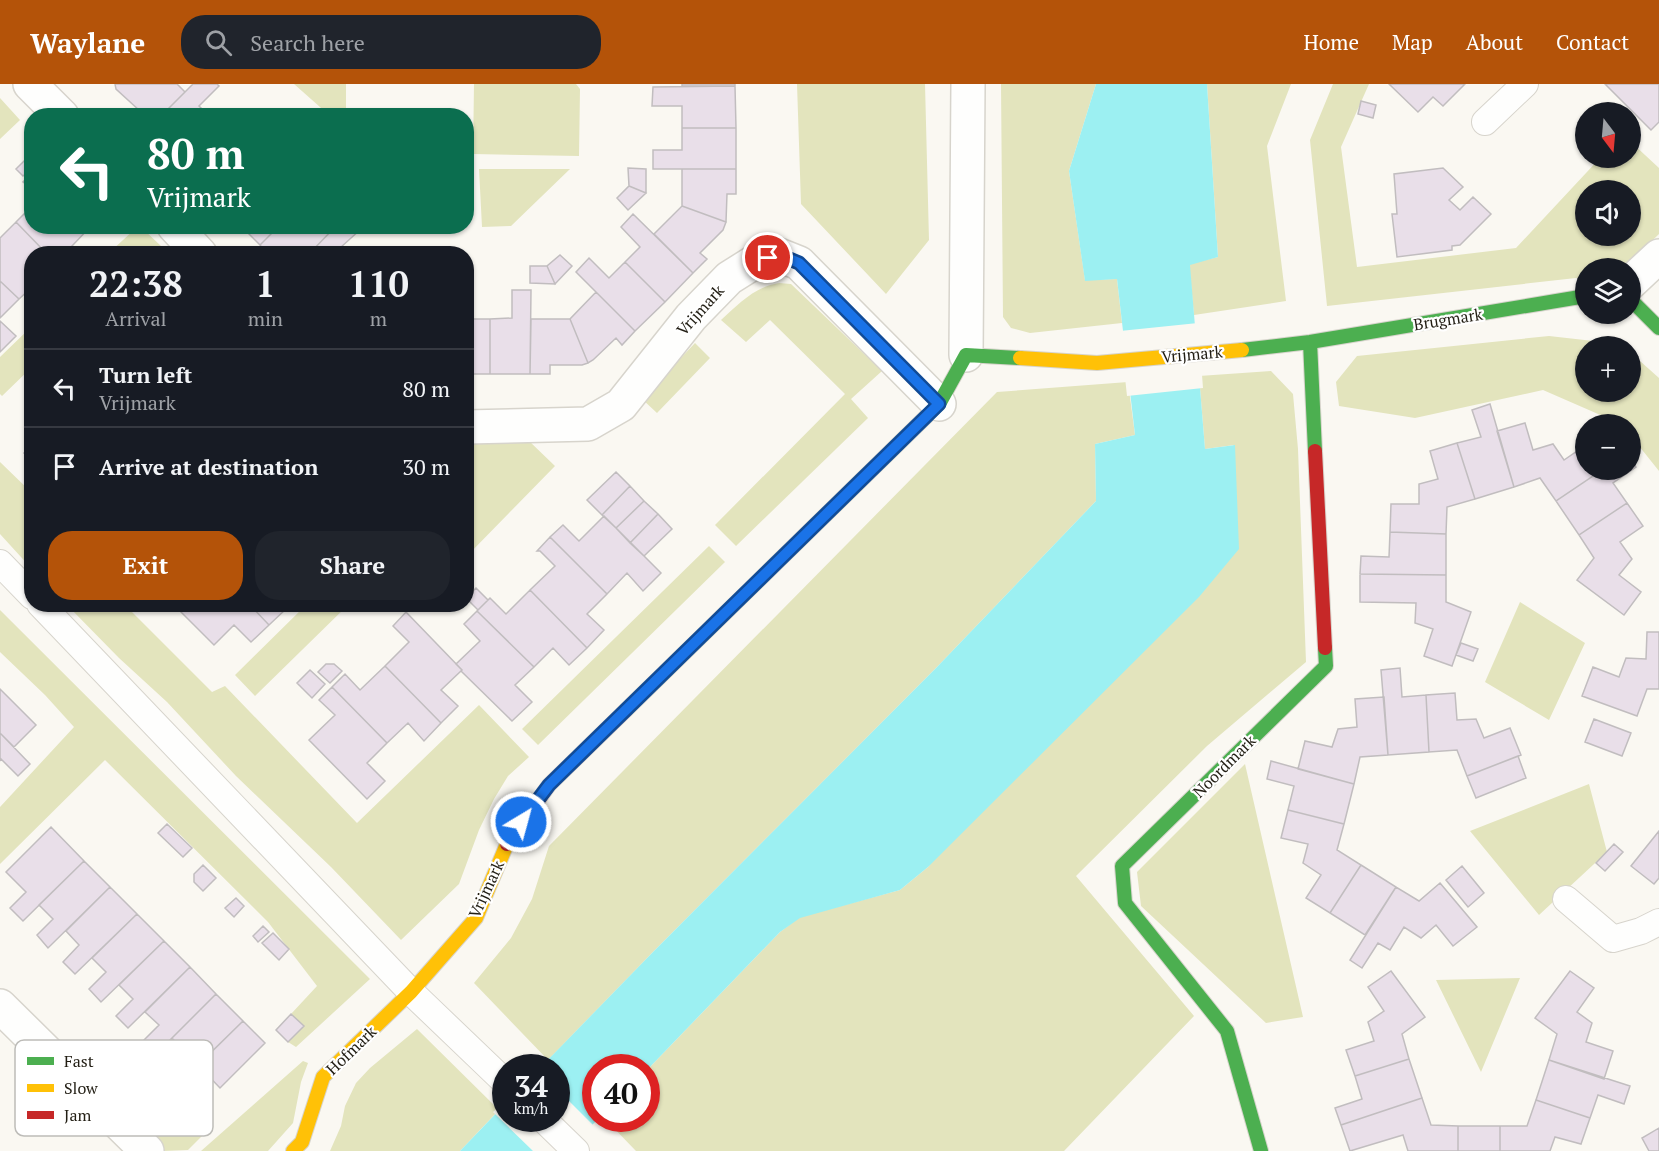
<!DOCTYPE html>
<meta charset="utf-8">
<style>
:root{--surface:#171b24;--page:#20242c;--text:#f1f3f6;--muted:#9ea1a6;--line:#363941;--accent:#b45309}
body{margin:0;font-family:"PT Serif",serif;background:var(--page);color:var(--text);height:100vh;display:flex;flex-direction:column;font-size:22px;white-space:nowrap}
*{box-sizing:border-box;margin:0}
p{font-size:20px;color:var(--muted)}
.icon{flex:none;width:33px;height:33px;fill:none;stroke:currentColor;stroke-width:2;stroke-linecap:round;stroke-linejoin:round}
.map{position:relative;flex:1;overflow:hidden}
.panel{position:absolute;left:24px;top:162px;width:450px;height:366px;display:flex;flex-direction:column;background:var(--surface);border-radius:24px;box-shadow:0 2px 4px #0004}
.panel>*{flex:none}
.banner{position:absolute;left:24px;top:24px;width:450px;height:126px;border-radius:24px;box-shadow:0 2px 4px #0004;background:#0b6e4f;color:#fff;overflow:hidden}
.needle{width:39px;rotate:164deg}
.buttons{position:absolute;left:1575px;top:18px;display:grid;gap:12px}
.buttons a{display:grid;place-items:center;width:66px;height:66px;border-radius:50%;background:var(--surface);box-shadow:0 2px 4px #0004;font-size:30px}
.speed{position:absolute;left:492px;top:970px;display:flex;gap:12px;font-size:30px;font-weight:700;text-align:center}
.speed>*{display:grid;place-content:center;width:78px;height:78px;border-radius:50%;background:var(--surface);box-shadow:0 2px 4px #0004;line-height:1}
.speed small{font-size:15px;font-weight:400}
.speed .limit{border:9px solid #d22;background:#fff;color:#111}
.pin{position:absolute;display:grid;place-items:center;width:51px;height:51px;color:#fff;margin:-26px;border:3px solid #fff;border-radius:50%;box-shadow:0 2px 6px #0007}
.me{position:absolute;width:66px;margin:-33px;rotate:37deg;stroke-linejoin:round;filter:drop-shadow(0 0 4px #0008)}
.turn{display:flex;align-items:center;gap:21px;height:126px;padding:0 24px;font-size:27px}
.turn .icon{width:78px;height:78px;stroke-width:2.5}
.turn b{display:block;font-size:42px;line-height:51px}
.eta{display:flex;justify-content:space-evenly;align-items:center;height:102px;text-align:center}
.eta b{font-size:36px;font-weight:600;line-height:42px}
.button{display:flex;gap:12px;margin-top:auto;padding:12px 24px}
.button a{flex:1;height:69px;border-radius:24px;background:var(--accent);color:#fff;font-size:24px;font-weight:600;line-height:69px;text-align:center}
.button a+a{background:var(--page);color:var(--text)}
ul{padding:0;list-style:none}
li{display:flex;align-items:center;gap:18px;height:78px;padding:0 24px;border-top:2px solid var(--line)}
li div{flex:1}
li b{display:block;font-size:22px}
li em{font-style:normal}
header{display:flex;align-items:center;gap:36px;box-sizing:border-box;height:84px;padding:0 30px;background:var(--accent);color:#fff}
header strong{font-size:28px}
nav{display:flex;gap:33px;margin-inline-start:auto;font-size:21px}
.search{width:420px;height:54px;background:var(--page);display:flex;align-items:center;gap:15px;box-sizing:border-box;padding:0 21px;border-radius:24px;color:var(--muted);font-size:22px}
.map>svg:first-child{display:block}
.green{fill:#e3e4bd;fill-rule:evenodd}
.water{fill:#9cf0f2}
.pier{fill:#faf8f2}
.building{fill:#e9dfe9;stroke:#c1bdbf;stroke-width:1.5}
.lines{fill:none;stroke-linecap:round;stroke-linejoin:round}
.lane-casing{stroke:#d7d4cc;stroke-width:28}
.street-casing{stroke:#d7d4cc;stroke-width:36}
.fast-casing{stroke:#d7d4cc;stroke-width:16}
.slow-casing{stroke:#d7d4cc;stroke-width:16}
.jam-casing{stroke:#d7d4cc;stroke-width:16}
.lane{stroke:#fefefd;stroke-width:26}
.street{stroke:#fefefd;stroke-width:33}
.fast{stroke:#4caf50;stroke-width:14}
.slow{stroke:#ffc107;stroke-width:14}
.jam{stroke:#c62828;stroke-width:14}
.route-casing{stroke:#114b97;stroke-width:15}
.route{stroke:#1a73e8;stroke-width:10}
.labels{text-anchor:middle;dominant-baseline:central;stroke-width:4.5;stroke-linejoin:round;paint-order:stroke}
.street-label{font-size:16px;fill:#221e14;stroke:#fff}
.key{fill:#fff;stroke:#bdbcb8;stroke-width:1.5}
.key-label{font-size:16px;fill:#221e14}
</style>
<header>
<strong>Waylane</strong>
<div class="search"><svg class="icon" aria-label="search" viewBox="0 0 24 24"><circle cx="10" cy="10" r="6"/><path d="M15 15l6 6"/></svg>Search here</div>
<nav><a>Home</a><a>Map</a><a>About</a><a>Contact</a></nav>
</header>
<div class="map">
<svg width="1659" height="1067" viewBox="0 0 1659 1067">
<rect width="100%" height="100%" fill="#faf8f2"/>
<!-- green -->
<path class="green" d="M294,0H346V31H329Z
M474,0H576L580,5L579,72L473,70Z
M797,0H925L929,156L886,210L801,120Z
M1001,0H1096L1069,87L1085,196L1117,195L1122,239L1030,249L1011,244L1003,233Z
M1207,0H1291L1267,62L1286,217L1194,231L1189,180L1218,173Z
M1333,0H1369L1341,63L1357,183L1516,164L1600,74H1630L1631,58L1659,84V150L1624,184H1586L1585,193L1327,222L1310,56ZM1586,106H1630V152H1586Z
M0,14L20,36L0,55Z
M479,85H570L511,142L482,143Z
M137,143H141L161,162L153,169H109Z
M779,199L791,200L882,287L851,315L868,334L736,462L715,441L845,310L770,236L746,258L721,236C739,220 754,203 779,199Z
M31,243V284L2,312L0,310V273Z
M1549,252L1620,260L1623,262H1586V308H1630L1631,269L1659,294V387L1631,352L1630,340H1621L1543,306L1415,334L1339,322L1336,298L1357,272Z
M695,259L710,274L657,329L642,315Z
M1271,287L1293,310L1298,365L1306,578L1207,662L1076,792L1194,932L1064,1067H636L605,1035H646L647,986L780,848L800,833L900,806L928,783L1234,361L1205,365L1199,292Z
M1128,298L1135,351L1095,360L1096,417L937,583L652,869L548,976L474,899L511,854L532,815L549,762L997,308Z
M467,355L528,356L555,382L467,472Z
M0,378L31,408V484L0,450Z
M709,462L725,478L538,661L522,645Z
M1520,518L1585,559L1549,636L1485,598Z
M67,521H125L212,608L225,602L357,739L479,621L529,673L508,692L494,715L479,746L459,800L401,856L331,783L236,692L167,618L119,574Z
M306,521H348L255,612L235,591Z
M0,526L370,895L296,963L288,958L303,942L291,930L317,902L268,838L105,676L0,780V723L74,643L45,611L0,568Z
M1245,680L1303,933L1266,939L1141,822L1137,788Z
M1589,700L1607,768L1539,831L1470,747Z
M1520,894L1481,988L1436,896Z
M417,945L499,1026L460,1067H330L341,1042L345,1022L356,999L370,984Z
M303,977L308,979L301,998L293,1039L268,1067H201Z
M138,981L205,1049L188,1066L163,1067L111,1008Z"/>
<!-- water -->
<path class="water" d="M1096,0H1207L1218,173L1190,181L1205,365L1235,361L1239,465L1199,513L928,783L900,806L800,834L780,848L647,986L646,984H596V1035H598L567,1067H460L505,1020L506,1035H556V984H540L652,869L937,583L1096,417L1095,360L1135,351L1117,195L1085,197L1069,87Z"/>
<!-- pier -->
<path class="pier" d="M1198,239L1203,304L1127,312L1120,247Z
M557,1005L595,1043L572,1067H533L493,1028L506,1017V1035H556Z"/>
<!-- building -->
<path class="building" d="M115,0H177L185,8L161,32H136L140,27L116,5Z
M193,0H217L219,2L199,22L209,32H161Z
M682,0H735V2H682Z
M1389,0H1465L1443,22L1433,13L1418,28Z
M1605,0H1659V38L1651,46Z
M735,2L736,44H682V22H652L653,3Z
M1361,17L1376,21L1373,34L1358,30Z
M682,44H736V85H653V66H682Z
M25,76L32,84L23,92L16,85Z
M628,84L646,85V109L629,102Z
M1443,84L1463,103L1449,116L1460,126L1473,113L1491,130L1460,161L1452,162V166L1397,173L1392,130H1397L1394,90Z
M682,85H736V110H727L726,138L682,122Z
M32,89V105L23,98Z
M629,102L646,109L628,126L617,114Z
M32,122V142H91L72,162L80,170H47L16,138Z
M682,122L726,138L723,146L700,169L707,175L693,189L654,150Z
M633,130L693,189L665,218L625,178L640,163L621,143Z
M16,138L47,170H32V203L19,215L0,197V154Z
M241,142H279L260,161Z
M279,142H336L309,170H267L260,161Z
M336,142H359L361,145L340,164L345,170H309Z
M560,171L572,182L555,200L547,182Z
M589,174L609,194L625,178L665,218L635,247L576,188Z
M530,182H547L555,200L530,199Z
M0,197L19,215L0,234Z
M466,206H469L468,235H490V290H466Z
M512,206H531L530,290H490V235L512,234Z
M596,208L635,247L622,261L616,254L593,276L588,279L570,235Z
M531,235H570L588,279L582,281H550V290H530Z
M0,237L16,252L0,268Z
M1490,320L1514,403L1475,415L1457,359L1481,353L1472,326Z
M1525,339L1533,366L1553,360L1564,376L1586,361V386H1602L1556,417L1540,394L1514,403L1497,347Z
M1457,359L1475,415L1447,423L1446,450L1390,448L1391,420H1419V400L1438,395L1430,367Z
M32,362V377L24,369Z
M1630,375L1636,383L1613,399L1627,419L1579,451L1556,417L1602,386H1630Z
M616,388L630,402L602,431L587,416Z
M630,402L644,417L616,444L602,431Z
M644,417L658,430L630,459L616,444Z
M1627,419L1643,442L1620,458L1632,475L1619,491L1641,508L1624,531L1577,496L1594,474L1579,451Z
M658,430L672,445L644,472L630,459Z
M604,432L661,489L643,507L627,489L607,510L550,453L563,441L579,457Z
M1390,448L1446,450V491L1360,490L1361,472L1389,473Z
M550,453L607,510L587,530L604,546L587,564L530,506L555,482L540,467H537Z
M1360,490L1446,491V518L1471,528L1452,582L1424,572L1433,545L1415,539L1416,519L1360,518Z
M476,504L488,516L478,526L466,514Z
M530,506L587,564L569,581L553,564L534,583L477,527L490,514L506,530Z
M173,520H249L269,541L251,558L234,541L214,561Z
M249,520H283L287,524L269,541Z
M477,527L534,583L515,601L532,618L512,637L461,587L462,586L456,580L480,557L464,540Z
M406,528L462,586L441,606L458,622L441,639L385,582L409,558L393,542Z
M1647,548H1659V605H1647L1637,632L1582,612L1593,583L1619,593L1626,574L1646,575Z
M1461,559L1478,565L1473,577L1456,571Z
M326,580H334L342,587L330,599L318,588Z
M385,582L441,639L424,657L408,639L387,659L332,603L345,590L360,606Z
M1400,584L1402,613L1426,611L1429,668L1388,671L1381,586Z
M310,586L325,600L312,614L297,599Z
M332,603L387,659L367,679L385,697L367,715L309,656L335,631L319,616Z
M0,605L36,641L14,663L0,649Z
M1455,609L1457,636L1476,635L1484,654L1510,644L1521,671L1467,692L1457,666L1429,668L1426,611Z
M1384,613L1388,671L1360,673L1354,700L1298,685L1305,657L1332,663L1338,645L1357,643L1355,615Z
M1594,635L1631,649L1622,672L1585,658Z
M0,649L30,680L18,692L1,675L0,677Z
M1518,672L1526,694L1476,714L1467,692Z
M1271,677L1354,700L1344,740L1288,726L1294,702L1267,695Z
M1288,726L1344,740L1337,766L1361,781L1330,829L1306,814L1321,791L1303,779L1308,760L1281,754Z
M167,740L192,764L183,773L158,749Z
M51,743L84,777L23,837L10,824L26,808L6,788Z
M1659,747V794L1654,800L1631,782Z
M1614,760L1623,768L1605,787L1596,779Z
M84,777L110,803L48,864L37,851L53,835L39,821Z
M203,781L216,794L203,807L194,798V790Z
M1361,781L1396,803L1365,851L1330,829Z
M1462,782L1484,809L1468,823L1446,796Z
M1440,799L1477,843L1453,862L1436,841L1421,854L1404,843L1390,866L1378,859L1362,884L1350,876L1396,803L1419,817Z
M110,803L137,830L75,890L63,878L79,861L66,847Z
M236,814L244,822L234,833L225,824Z
M137,830L164,857L101,918L89,905L106,888L92,874Z
M263,842L269,848L258,858L253,852Z
M273,849L289,865L279,876L262,859Z
M164,857L190,883L128,944L116,932L133,915L119,901Z
M190,883L216,910L155,971L142,958L159,941L145,928Z
M1391,887L1425,933L1402,950L1409,975L1355,992L1346,966L1374,957L1368,938L1384,927L1368,903Z
M1570,887L1594,904L1577,928L1592,939L1586,958L1613,967L1604,995L1549,976L1557,950L1535,934Z
M216,910L243,937L181,998L168,986L186,969L172,954Z
M291,930L304,942L288,958L276,946Z
M243,937L265,959L220,1004L198,981Z
M1409,975L1422,1014L1341,1041L1335,1024L1362,1015L1355,992Z
M1549,976L1630,1002L1624,1020L1598,1011L1590,1034L1536,1016Z
M1422,1014L1431,1041L1458,1042V1067H1408L1403,1051L1350,1067L1341,1041Z
M1536,1016L1590,1034L1581,1060L1555,1053L1550,1067H1500V1042H1527Z
M1458,1042H1500V1067H1458Z
M1659,1044V1067H1649L1642,1054Z"/>
<g class="lines">
<!-- lane casing -->
<g class="lane-casing">
<path id="lane" d="M1485,38L1525,0
M0,479L32,512
M40,520L411,908L506,999
M1566,815L1613,855L1641,847L1659,838
M543,1035L576,1067"/>
</g>
<!-- street casing -->
<g class="street-casing">
<path id="street" d="M30,0L62,32
M174,142L200,170
M1630,199L1659,172
M966,271L968,0
M466,343L588,340L621,321L691,233L729,194L756,177L779,171L799,179L939,320
M0,922L147,1067"/>
</g>
<!-- fast casing -->
<g class="fast-casing">
<path id="fast" d="M1630,215L1659,244
M1310,258L1315,367
M1242,266L1310,258L1586,212
M626,626L939,320L966,271L1020,274
M1261,1067L1227,947L1125,819L1122,782L1326,582L1325,564"/>
</g>
<!-- slow casing -->
<g class="slow-casing">
<path id="slow" d="M1020,274L1097,279L1242,266
M293,1067L302,1058L323,993L411,908L476,834L507,760"/>
</g>
<!-- jam casing -->
<g class="jam-casing">
<path id="jam" d="M1315,367L1325,564
M507,760L549,701L626,626"/>
</g>
<!-- lane -->
<use href="#lane" class="lane"/>
<!-- street -->
<use href="#street" class="street"/>
<!-- fast -->
<use href="#fast" class="fast"/>
<!-- slow -->
<use href="#slow" class="slow"/>
<!-- jam -->
<use href="#jam" class="jam"/>
</g>
<g class="lines">
<!-- route casing -->
<g class="route-casing">
<path id="route" d="M521,738L549,701L939,320L799,179L780,171L768,174"/>
</g>
<!-- route -->
<use href="#route" class="route"/>
</g>
<g class="labels">
<!-- street labels -->
<g class="street-label">
<text transform="translate(700 226) rotate(-48)">Vrijmark</text>
<text transform="translate(1448 235) rotate(-9)">Brugmark</text>
<text transform="translate(1192 270) rotate(-5)">Vrijmark</text>
<text transform="translate(1224 682) rotate(-45)">Noordmark</text>
<text transform="translate(486 805) rotate(-65)">Vrijmark</text>
<text transform="translate(351 966) rotate(-44)">Hofmark</text>
</g>
</g>
<!-- legend -->
<rect x="15" y="956" width="198" height="96" rx="9" class="key"/>
<rect x="27" y="973" width="27" height="8" fill="#4caf50"/>
<rect x="27" y="1000" width="27" height="8" fill="#ffc107"/>
<rect x="27" y="1027" width="27" height="8" fill="#c62828"/>
<g class="key-label">
<text x="64" y="983">Fast</text>
<text x="64" y="1010">Slow</text>
<text x="64" y="1037">Jam</text>
</g>
</svg>
<div class="buttons">
<a><svg class="needle" viewBox="-14 -14 28 28"><path d="M0-13l5 13h-10z" fill="#e53935"/><path d="M0 13l5-13h-10z" fill="#9ea1a6"/></svg></a>
<a><svg class="icon" aria-label="sound" viewBox="0 0 24 24"><path d="M4 9h4l5-4v14l-5-4H4zM17 9q2 3 0 6"/></svg></a>
<a><svg class="icon" aria-label="layers" viewBox="0 0 24 24"><path d="M12 4l9 5-9 5-9-5zM3 14l9 5 9-5"/></svg></a>
<a>+</a>
<a>−</a>
</div>
<div class="speed"><div>34<small>km/h</small></div><div class="limit">40</div></div>
<div class="pin" style="left:768px;top:174px;background:#d93025"><svg class="icon" aria-label="arrive" viewBox="0 0 24 24"><path d="M6 21V4h12l-3 4 3 4H6"/></svg></div>
<svg class="me" style="left:521px;top:738px" viewBox="-20 -20 40 40"><circle r="17" fill="#1a73e8" stroke="#fff" stroke-width="3"/><path d="M0-11L8 9 0 5-8 9z" fill="#fff"/></svg>
<div class="banner">
<div class="turn"><svg class="icon" aria-label="left" viewBox="0 0 24 24"><path d="M17 20v-9H6M10 6l-5 5 5 5"/></svg><div><b>80 m</b>Vrijmark</div></div>
</div>
<section class="panel">
<div class="eta">
<div><b>22:38</b><p>Arrival</p></div>
<div><b>1</b><p>min</p></div>
<div><b>110</b><p>m</p></div>
</div>
<ul>
<li><svg class="icon" aria-label="left" viewBox="0 0 24 24"><path d="M17 20v-9H6M10 6l-5 5 5 5"/></svg><div><b>Turn left</b><p>Vrijmark</p></div><em>80 m</em></li>
<li><svg class="icon" aria-label="arrive" viewBox="0 0 24 24"><path d="M6 21V4h12l-3 4 3 4H6"/></svg><div><b>Arrive at destination</b></div><em>30 m</em></li>
</ul>
<div class="button"><a>Exit</a><a>Share</a></div>
</section>
</div>
